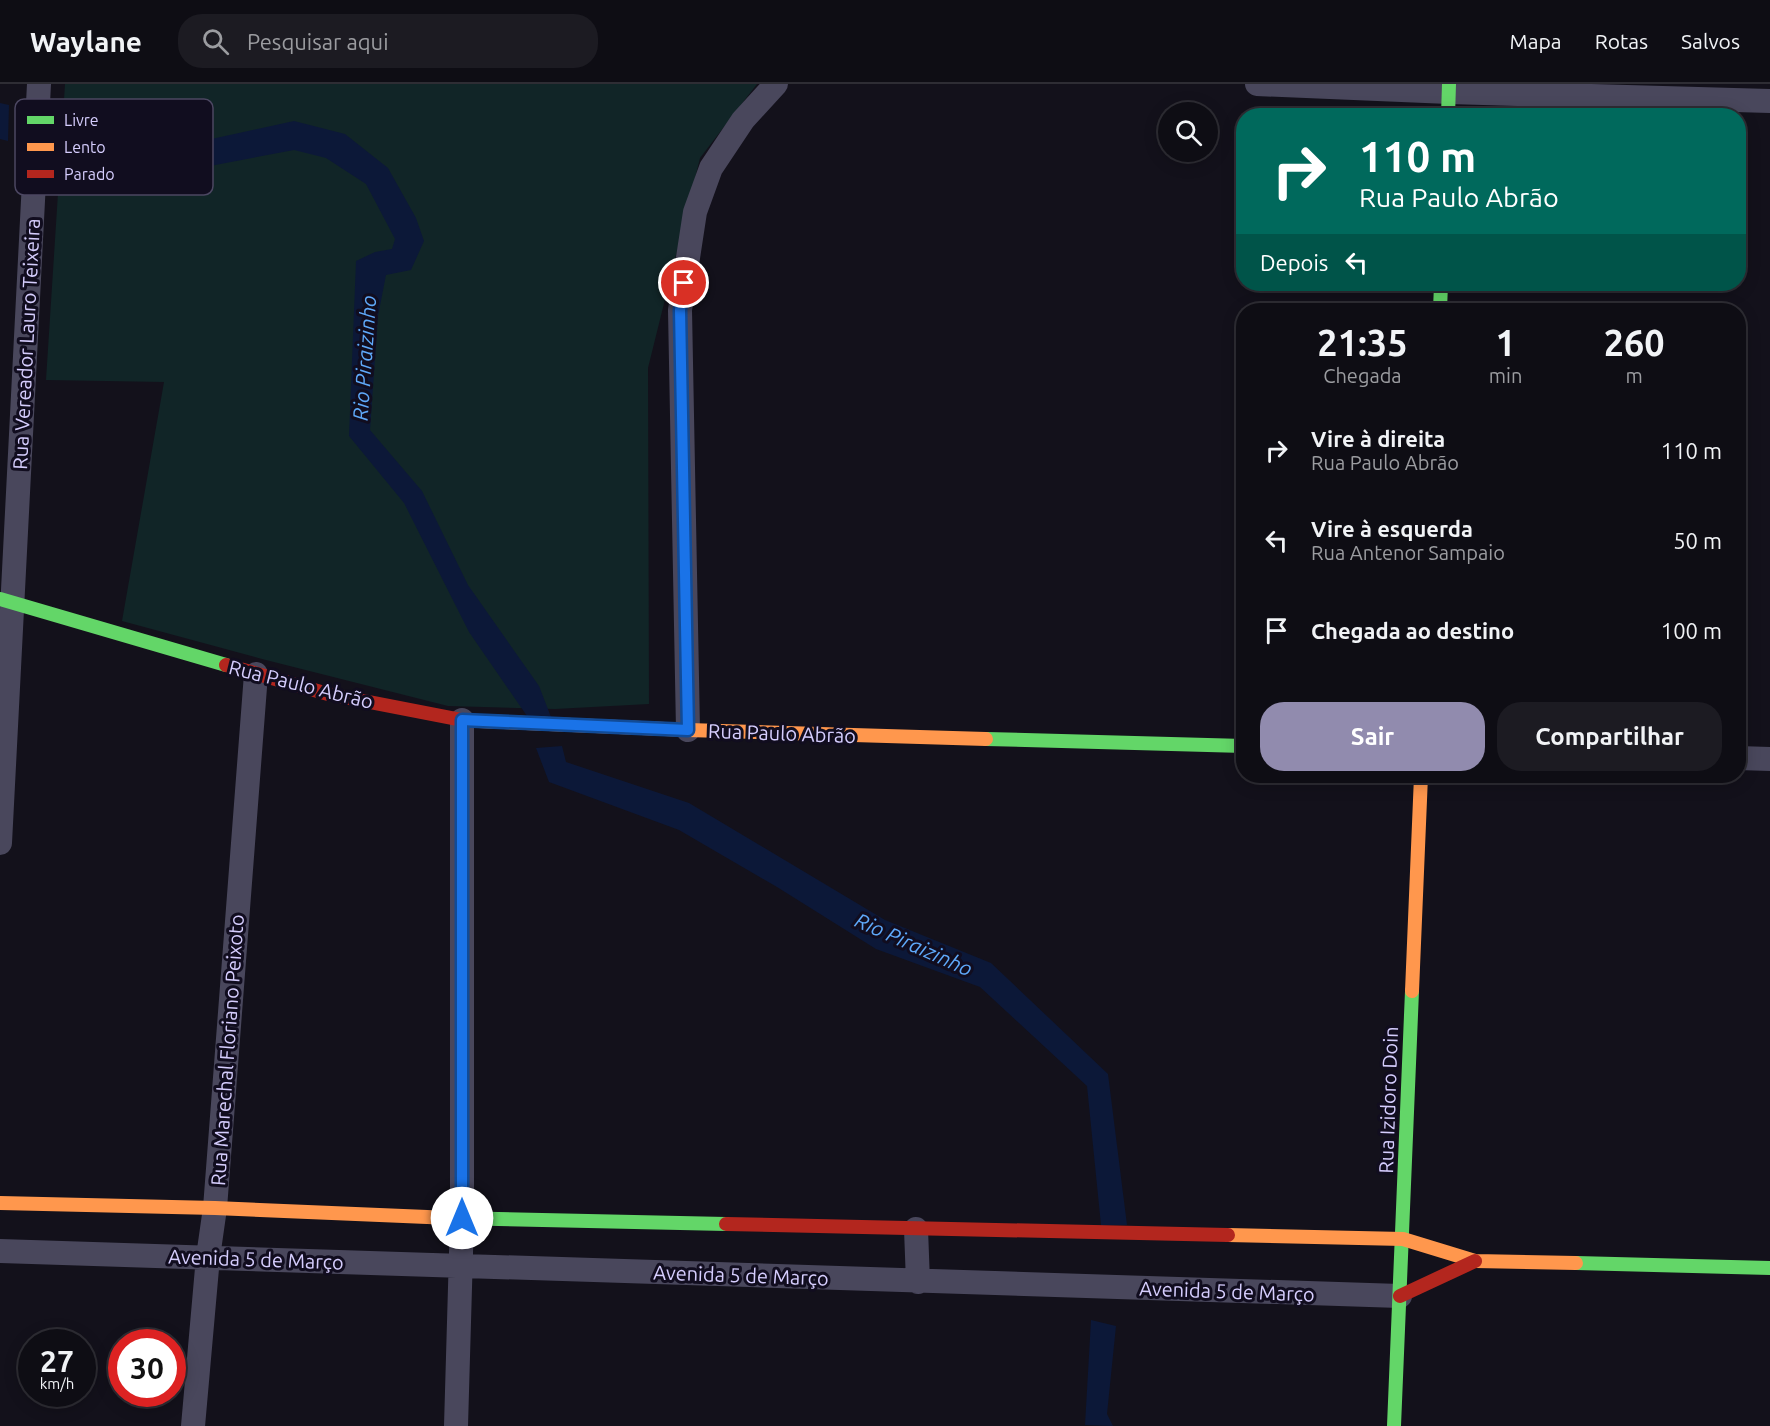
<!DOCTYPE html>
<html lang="pt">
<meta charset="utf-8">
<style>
:root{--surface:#0e0d14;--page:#1c1b22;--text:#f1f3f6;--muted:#9b9ca0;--line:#2e2d34;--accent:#918bae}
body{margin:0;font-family:Ubuntu,sans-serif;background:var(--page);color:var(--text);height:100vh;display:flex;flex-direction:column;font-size:22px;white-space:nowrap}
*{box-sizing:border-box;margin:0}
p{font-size:20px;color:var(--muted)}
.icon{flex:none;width:33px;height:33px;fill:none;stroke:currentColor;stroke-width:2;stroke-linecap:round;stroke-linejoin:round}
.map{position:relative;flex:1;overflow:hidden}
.panel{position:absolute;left:1236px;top:219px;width:510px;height:480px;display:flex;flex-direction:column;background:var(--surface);border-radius:24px;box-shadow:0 3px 15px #0003,0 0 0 2px var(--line)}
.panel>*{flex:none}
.guide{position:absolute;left:1236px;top:24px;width:510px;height:183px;border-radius:24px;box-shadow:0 3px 15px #0003,0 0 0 2px var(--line);background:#00695c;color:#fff;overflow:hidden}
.controls{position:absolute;left:1158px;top:18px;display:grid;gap:12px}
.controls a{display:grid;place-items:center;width:60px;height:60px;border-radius:50%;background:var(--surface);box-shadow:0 3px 15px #0003,0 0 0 2px var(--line);font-size:30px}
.speed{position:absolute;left:18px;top:1245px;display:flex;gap:12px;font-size:30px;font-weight:700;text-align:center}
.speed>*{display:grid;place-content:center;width:78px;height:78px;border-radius:50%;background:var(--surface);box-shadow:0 3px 15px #0003,0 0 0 2px var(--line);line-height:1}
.speed small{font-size:15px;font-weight:400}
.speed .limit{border:9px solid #d22;background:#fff;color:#111}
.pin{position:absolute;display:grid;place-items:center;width:51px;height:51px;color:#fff;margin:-26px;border:3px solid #fff;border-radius:50%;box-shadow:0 2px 6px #0007}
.me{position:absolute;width:66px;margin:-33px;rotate:0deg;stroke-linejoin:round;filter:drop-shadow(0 0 4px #0008)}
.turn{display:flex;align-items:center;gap:21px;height:126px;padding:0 24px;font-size:27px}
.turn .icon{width:78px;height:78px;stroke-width:2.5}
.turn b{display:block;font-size:42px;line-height:51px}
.then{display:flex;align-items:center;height:57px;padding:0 24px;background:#0003;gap:12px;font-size:22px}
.eta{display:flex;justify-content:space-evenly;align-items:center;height:102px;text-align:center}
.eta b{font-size:36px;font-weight:700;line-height:42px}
.cta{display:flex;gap:12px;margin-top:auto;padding:12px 24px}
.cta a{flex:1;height:69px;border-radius:24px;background:var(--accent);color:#fff;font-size:24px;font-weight:700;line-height:69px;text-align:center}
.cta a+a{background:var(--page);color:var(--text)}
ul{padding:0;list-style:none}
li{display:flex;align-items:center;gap:18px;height:90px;padding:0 24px}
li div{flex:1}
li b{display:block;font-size:22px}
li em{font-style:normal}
header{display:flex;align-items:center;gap:36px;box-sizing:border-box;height:84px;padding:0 30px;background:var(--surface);border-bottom:2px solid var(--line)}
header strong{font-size:28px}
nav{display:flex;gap:33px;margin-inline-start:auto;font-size:21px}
.search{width:420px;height:54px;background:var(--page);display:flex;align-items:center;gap:15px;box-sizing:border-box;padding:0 21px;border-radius:24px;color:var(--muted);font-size:22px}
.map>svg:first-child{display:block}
.green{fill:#112527}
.water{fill:#0c1838}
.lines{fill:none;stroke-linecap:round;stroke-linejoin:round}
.street{stroke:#49475c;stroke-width:24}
.fast{stroke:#63d668;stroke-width:14}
.slow{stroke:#ff974d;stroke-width:14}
.jam{stroke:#b3261e;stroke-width:14}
.route-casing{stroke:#114b97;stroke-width:15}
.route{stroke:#1a73e8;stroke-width:10}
.labels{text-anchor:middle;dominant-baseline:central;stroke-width:6;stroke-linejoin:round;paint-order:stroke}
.street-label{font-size:20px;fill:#d5cdfd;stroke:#110d1f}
.water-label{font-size:21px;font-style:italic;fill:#5fa9fa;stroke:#110d1f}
.key{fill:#110d1f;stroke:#4c4762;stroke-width:1.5}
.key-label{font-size:16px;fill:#d5cdfd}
</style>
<header>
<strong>Waylane</strong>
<div class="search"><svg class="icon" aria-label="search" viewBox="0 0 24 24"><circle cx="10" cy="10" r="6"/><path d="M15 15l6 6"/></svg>Pesquisar aqui</div>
<nav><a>Mapa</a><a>Rotas</a><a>Salvos</a></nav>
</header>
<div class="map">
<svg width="1770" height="1342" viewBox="0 0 1770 1342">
<rect width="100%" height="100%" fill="#13111b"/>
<!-- green -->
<path class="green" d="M65,0H757L700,74L648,284L649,620L555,625L448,622L262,575L122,537L164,298L46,296Z"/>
<!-- water -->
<path class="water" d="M0,19L9,21L8,57L0,55Z
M51,23L166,65L294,37L345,50L388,84L416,134L424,157L411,186L386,191L378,232L370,346L422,407L468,501L539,602L551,633L527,632L469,548L404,419L349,352L356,177L375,168L392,165L395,155L366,100L326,74L294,66L168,90L51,53Z
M562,662L566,678L689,719L885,836L991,879L1108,990L1127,1141H1101L1087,1002L980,903L876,865L777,803L679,746L549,698L536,664Z
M1091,1236L1116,1242L1107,1330L1113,1342L1085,1341Z"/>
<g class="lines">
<!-- street -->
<path class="street" d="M1257,0L1449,8L1770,17
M688,646L680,226L695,128L711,84L743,36L776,0
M1738,674L1770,675
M0,759L39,0
M916,1145L918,1198
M0,1167L1400,1212
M193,1342L208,1173L215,1124L256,590
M456,1342L462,1134V636"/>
<!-- fast -->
<path class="fast" d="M1448,32L1449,0
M1440,226L1441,200
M0,515L226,581
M986,655L1244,662
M451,1134L726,1140
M1576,1179L1770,1184
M1394,1342L1412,907"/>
<!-- slow -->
<path class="slow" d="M479,637L688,646L986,655
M1412,907L1421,692
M0,1119L215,1124L451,1134
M1228,1151L1403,1155L1475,1177L1576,1179"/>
<!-- jam -->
<path class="jam" d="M226,581L328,610L462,636L479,637
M726,1140L1228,1151
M1400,1212L1475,1177"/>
</g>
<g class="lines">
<!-- route casing -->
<g class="route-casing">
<path id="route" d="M462,1134V636L688,646L680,226L684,199"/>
</g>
<!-- route -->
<use href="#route" class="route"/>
</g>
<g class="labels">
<!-- street labels -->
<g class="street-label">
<text transform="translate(26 260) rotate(-87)">Rua Vereador Lauro Teixeira</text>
<text transform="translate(301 600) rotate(14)">Rua Paulo Abrão</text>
<text transform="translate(782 649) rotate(2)">Rua Paulo Abrão</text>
<text transform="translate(227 966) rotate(-86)">Rua Marechal Floriano Peixoto</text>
<text transform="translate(1388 1016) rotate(-88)">Rua Izidoro Doin</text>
<text transform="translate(256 1175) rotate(2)">Avenida 5 de Março</text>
<text transform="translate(741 1191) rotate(2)">Avenida 5 de Março</text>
<text transform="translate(1227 1207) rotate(2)">Avenida 5 de Março</text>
</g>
<!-- water labels -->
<g class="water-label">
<text transform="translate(364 274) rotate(-86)">Rio Piraizinho</text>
<text transform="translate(914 860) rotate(24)">Rio Piraizinho</text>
</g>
</g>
<!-- legend -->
<rect x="15" y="15" width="198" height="96" rx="9" class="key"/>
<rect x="27" y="32" width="27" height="8" fill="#63d668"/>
<rect x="27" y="59" width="27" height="8" fill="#ff974d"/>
<rect x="27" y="86" width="27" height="8" fill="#b3261e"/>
<g class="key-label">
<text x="64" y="42">Livre</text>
<text x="64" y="69">Lento</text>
<text x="64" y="96">Parado</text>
</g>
</svg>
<div class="controls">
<a><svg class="icon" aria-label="search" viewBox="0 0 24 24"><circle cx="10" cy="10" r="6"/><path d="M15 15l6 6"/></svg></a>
</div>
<div class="speed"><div>27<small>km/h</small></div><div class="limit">30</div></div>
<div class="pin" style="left:684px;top:199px;background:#d93025"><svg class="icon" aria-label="arrive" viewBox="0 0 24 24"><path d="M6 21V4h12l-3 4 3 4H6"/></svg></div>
<svg class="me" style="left:462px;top:1134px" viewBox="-20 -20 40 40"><circle r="19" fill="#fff"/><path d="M0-13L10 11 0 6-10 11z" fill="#1a73e8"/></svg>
<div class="guide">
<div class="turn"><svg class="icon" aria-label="right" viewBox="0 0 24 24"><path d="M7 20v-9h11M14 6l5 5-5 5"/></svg><div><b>110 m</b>Rua Paulo Abrão</div></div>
<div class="then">Depois<svg class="icon" aria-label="left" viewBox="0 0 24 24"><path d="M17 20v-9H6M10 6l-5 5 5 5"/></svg></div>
</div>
<section class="panel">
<div class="eta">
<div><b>21:35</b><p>Chegada</p></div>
<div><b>1</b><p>min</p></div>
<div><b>260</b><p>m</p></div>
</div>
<ul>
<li><svg class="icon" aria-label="right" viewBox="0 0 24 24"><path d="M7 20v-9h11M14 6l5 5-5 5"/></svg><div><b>Vire à direita</b><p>Rua Paulo Abrão</p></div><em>110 m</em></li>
<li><svg class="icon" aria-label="left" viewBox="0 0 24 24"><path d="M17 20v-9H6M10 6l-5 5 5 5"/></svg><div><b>Vire à esquerda</b><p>Rua Antenor Sampaio</p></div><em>50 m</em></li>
<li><svg class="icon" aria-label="arrive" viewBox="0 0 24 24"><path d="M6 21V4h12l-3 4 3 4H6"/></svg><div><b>Chegada ao destino</b></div><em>100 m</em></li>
</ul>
<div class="cta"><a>Sair</a><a>Compartilhar</a></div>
</section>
</div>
